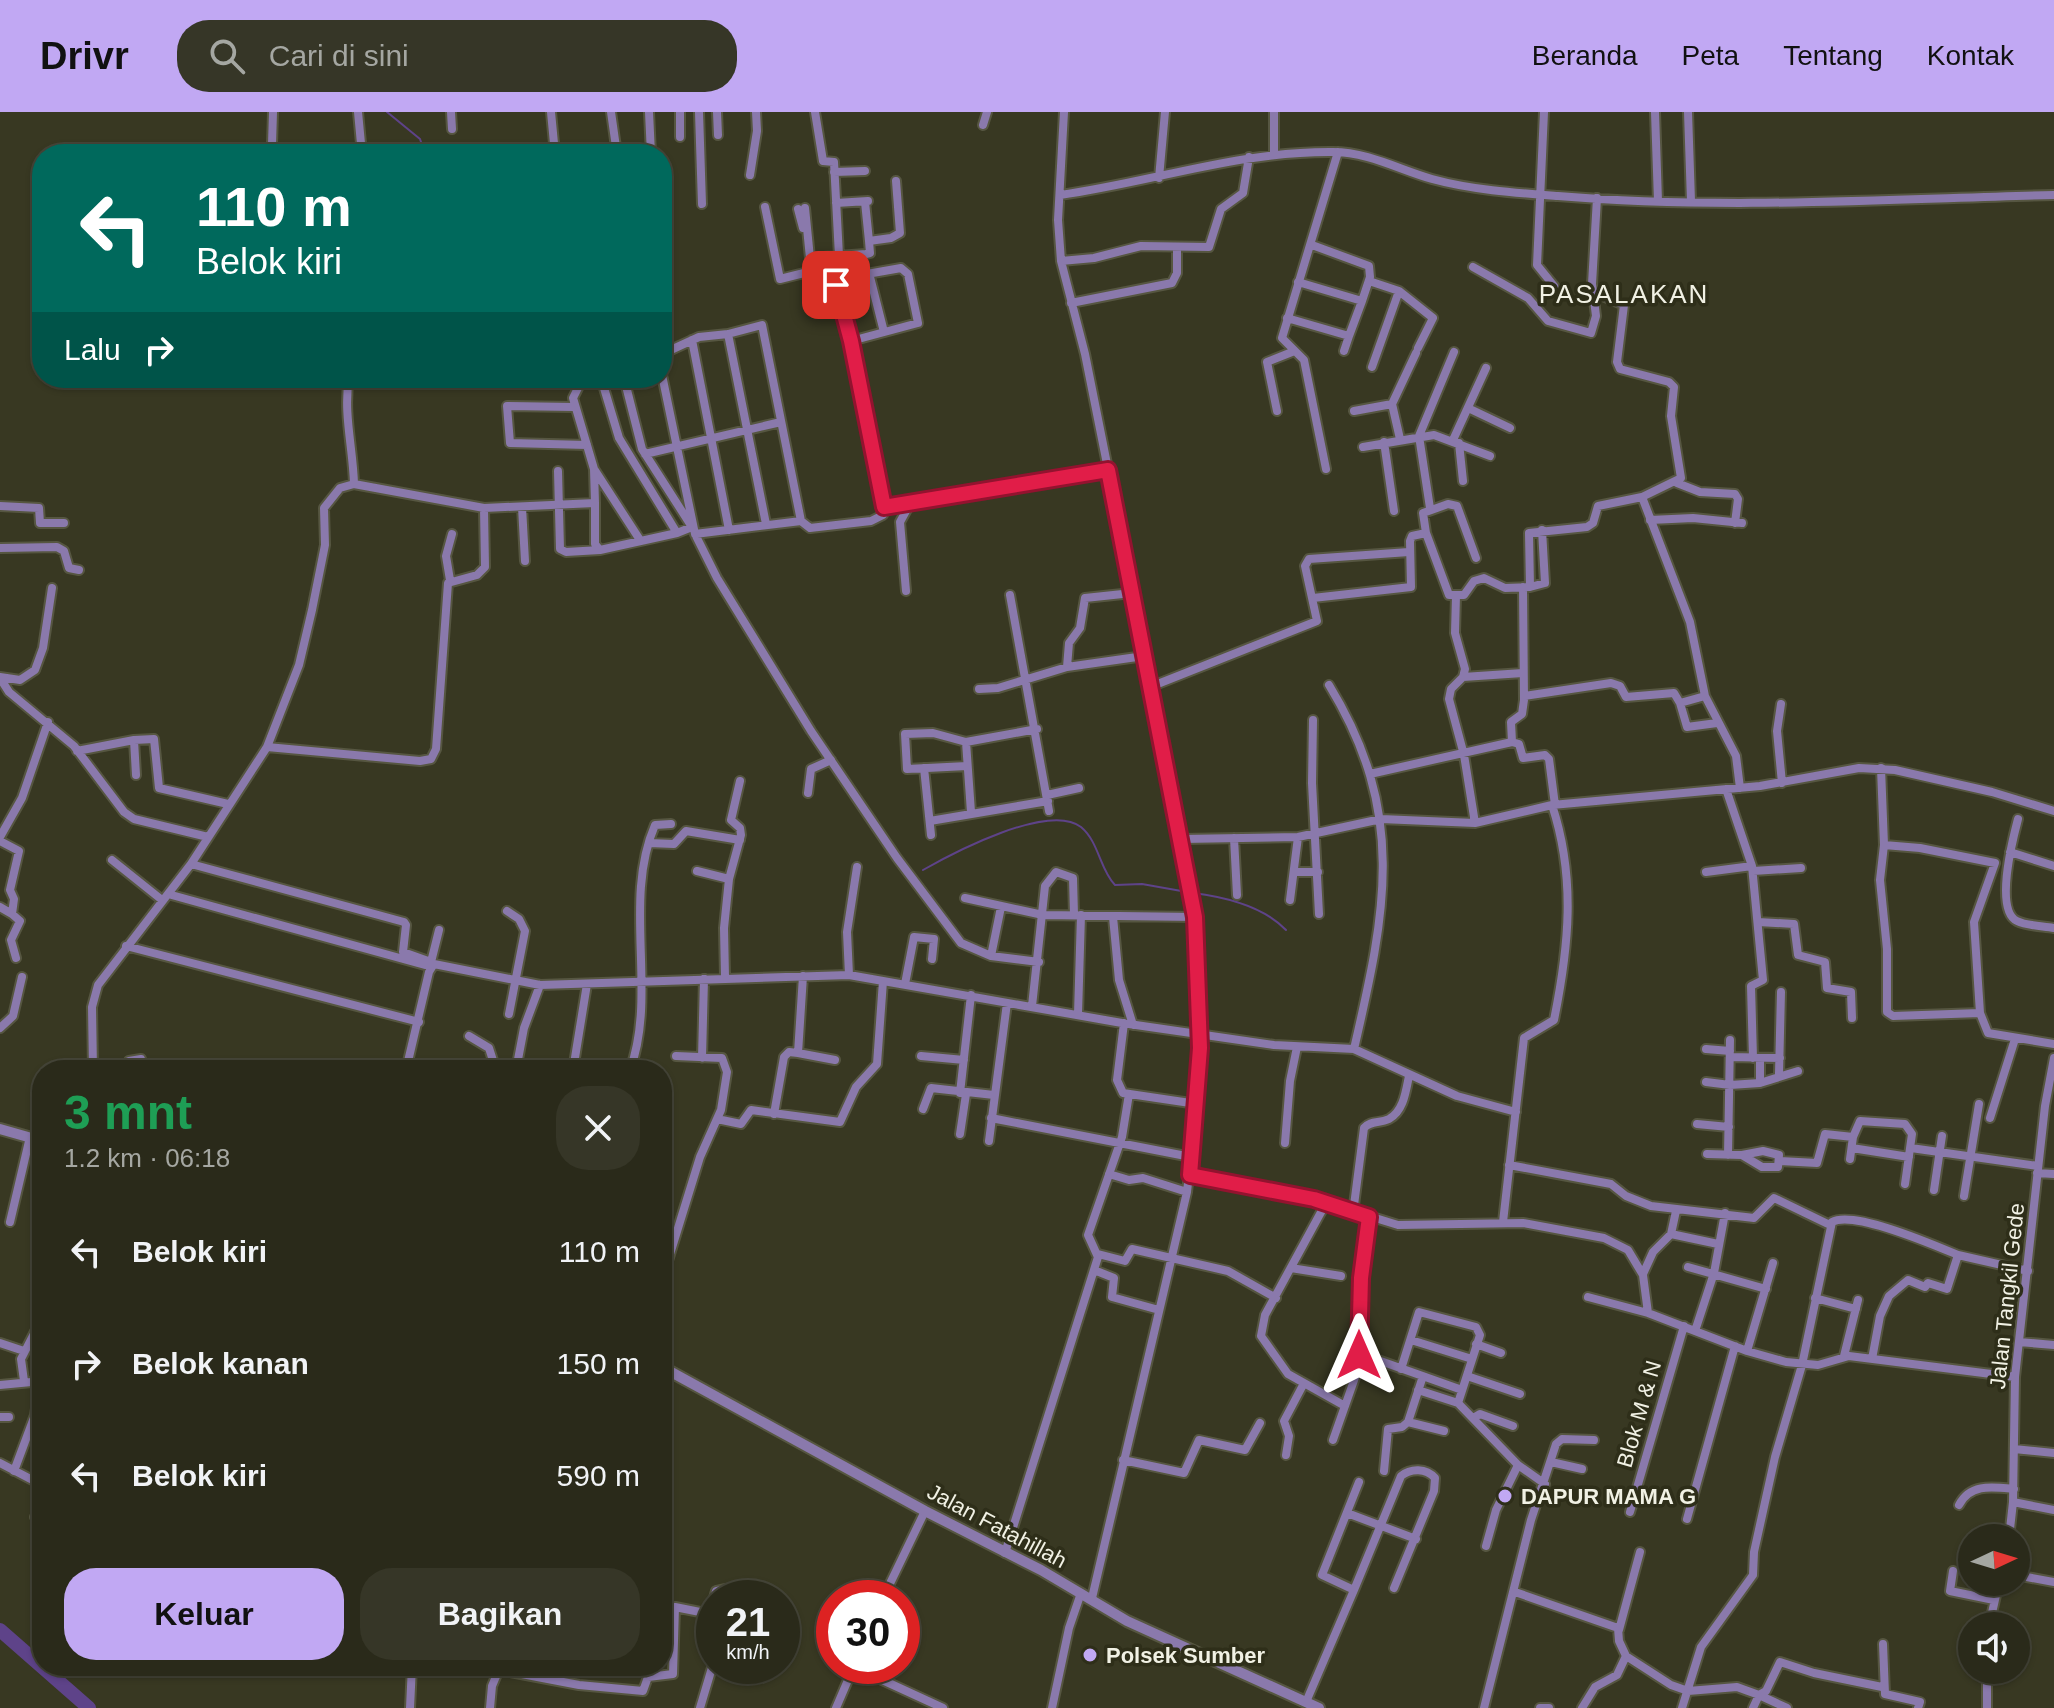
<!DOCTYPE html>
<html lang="id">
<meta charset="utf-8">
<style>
:root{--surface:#2a2a1a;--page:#363627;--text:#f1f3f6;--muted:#a5a7a2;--line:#464639;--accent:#c1a8f3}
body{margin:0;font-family:Helvetica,sans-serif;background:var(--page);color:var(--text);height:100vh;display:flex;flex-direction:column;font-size:30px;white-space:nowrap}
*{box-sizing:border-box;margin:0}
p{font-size:26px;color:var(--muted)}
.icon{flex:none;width:44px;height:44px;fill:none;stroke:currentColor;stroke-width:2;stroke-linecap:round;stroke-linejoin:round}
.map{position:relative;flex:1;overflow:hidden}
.side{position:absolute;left:32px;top:948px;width:640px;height:616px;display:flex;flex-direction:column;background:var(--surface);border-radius:32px;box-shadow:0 2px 6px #0004,0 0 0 2px var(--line)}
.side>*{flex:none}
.guide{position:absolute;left:32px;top:32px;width:640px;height:244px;border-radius:32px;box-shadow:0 2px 6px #0004,0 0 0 2px var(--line);background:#00695c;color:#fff;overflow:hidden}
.needle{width:52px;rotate:86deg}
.controls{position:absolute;left:1958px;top:1412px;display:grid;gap:16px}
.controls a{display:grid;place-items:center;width:72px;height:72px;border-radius:50%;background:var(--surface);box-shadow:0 2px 6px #0004,0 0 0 2px var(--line);font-size:40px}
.speed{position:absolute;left:696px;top:1468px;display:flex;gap:16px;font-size:40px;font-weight:700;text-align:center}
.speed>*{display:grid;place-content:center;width:104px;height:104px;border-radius:50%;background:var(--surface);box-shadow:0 2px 6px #0004,0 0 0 2px var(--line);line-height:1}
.speed small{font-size:20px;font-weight:400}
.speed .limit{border:12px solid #d22;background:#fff;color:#111}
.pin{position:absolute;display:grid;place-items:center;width:68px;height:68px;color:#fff;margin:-34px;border-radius:16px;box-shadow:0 4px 12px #0006}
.me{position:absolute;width:88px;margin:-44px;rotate:0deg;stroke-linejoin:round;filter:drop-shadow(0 0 6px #0008)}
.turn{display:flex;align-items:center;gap:28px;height:168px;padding:0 32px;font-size:36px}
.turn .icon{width:104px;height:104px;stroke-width:2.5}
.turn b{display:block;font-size:56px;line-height:68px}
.then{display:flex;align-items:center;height:76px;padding:0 32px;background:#0003;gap:16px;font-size:30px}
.round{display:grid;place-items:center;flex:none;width:84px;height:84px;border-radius:32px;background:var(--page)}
.summary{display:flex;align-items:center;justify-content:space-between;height:136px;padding:0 32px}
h1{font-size:48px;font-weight:700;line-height:60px;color:#1e9e55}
.button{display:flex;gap:16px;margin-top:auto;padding:16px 32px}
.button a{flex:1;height:92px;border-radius:32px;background:var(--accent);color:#111;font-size:32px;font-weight:700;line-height:92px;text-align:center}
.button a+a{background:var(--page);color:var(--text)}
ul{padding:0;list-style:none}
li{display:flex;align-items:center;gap:24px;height:112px;padding:0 32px}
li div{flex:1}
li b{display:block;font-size:30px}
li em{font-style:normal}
header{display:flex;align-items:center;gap:48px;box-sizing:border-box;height:112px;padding:0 40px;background:var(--accent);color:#111}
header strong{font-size:38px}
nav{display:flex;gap:44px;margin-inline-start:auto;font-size:28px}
.search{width:560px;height:72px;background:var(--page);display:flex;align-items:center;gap:20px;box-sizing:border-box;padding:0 28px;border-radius:32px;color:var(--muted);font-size:30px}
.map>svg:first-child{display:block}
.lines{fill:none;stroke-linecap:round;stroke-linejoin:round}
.stream{stroke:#5e4389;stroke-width:2}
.river{stroke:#5e4389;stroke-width:14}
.minor-casing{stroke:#565641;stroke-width:12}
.tertiary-casing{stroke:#565641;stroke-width:14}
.minor{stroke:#8a79ac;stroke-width:8}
.tertiary{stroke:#8a79ac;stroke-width:10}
.route-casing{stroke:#92132f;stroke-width:20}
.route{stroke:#e11d48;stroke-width:14}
.poi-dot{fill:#c1a8f3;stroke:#2e2e19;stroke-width:3}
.labels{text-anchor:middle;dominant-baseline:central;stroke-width:7;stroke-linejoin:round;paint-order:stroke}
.street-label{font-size:22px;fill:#f1f1e4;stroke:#2e2e19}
.poi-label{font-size:22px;font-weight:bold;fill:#f1f1e4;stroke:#2e2e19;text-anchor:start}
.quarter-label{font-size:26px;letter-spacing:2px;fill:#f1f1e4;stroke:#2e2e19}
</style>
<header>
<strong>Drivr</strong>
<div class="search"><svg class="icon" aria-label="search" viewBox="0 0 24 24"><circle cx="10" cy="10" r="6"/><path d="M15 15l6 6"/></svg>Cari di sini</div>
<nav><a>Beranda</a><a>Peta</a><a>Tentang</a><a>Kontak</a></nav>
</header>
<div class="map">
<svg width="2054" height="1596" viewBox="0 0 2054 1596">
<rect width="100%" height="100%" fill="#383822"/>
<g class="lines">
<!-- stream -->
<path class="stream" d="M387,0L420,27L425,42
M923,758C953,741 1049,690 1081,715C1099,730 1100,758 1115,773L1142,772L1187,780
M1193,781C1225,785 1264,795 1286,818"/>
<!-- river -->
<path class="river" d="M0,1518L89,1596"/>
<!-- minor casing -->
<g class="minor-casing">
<path id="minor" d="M358,0L362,42
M451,0L452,17
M551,0L555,42
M611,0L616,35
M649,0L651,42
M680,0V25
M699,0L702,92
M717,0L718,23
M815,0L823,49L834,50L839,144
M1064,0L1058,108L1061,149L1085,242L1182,727L1196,820L1200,920V963L1187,1080L1092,1486
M1544,0L1537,153L1554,174
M1655,0L1658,89
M1688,0L1691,89
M983,13L987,0
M272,32L273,0
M1274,42V0
M834,60L865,59
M750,63L757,19L756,0
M1159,66L1165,0
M1060,83C1153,70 1238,39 1333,40C1368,40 1400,58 1432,67C1472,78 1517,81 1558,84C1722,98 1890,87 2054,83
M865,90L869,129
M836,91L868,89
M765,95L780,167L812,159L810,144
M805,96L810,146L866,142L870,141L869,129L891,126L900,121L896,69
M798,97L803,116
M1061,149L1094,146L1141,134L1209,135L1221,97L1243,81L1249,45
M1473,155L1528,186L1548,209L1591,221L1596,204L1592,172L1597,86
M869,161L884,220
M1369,169L1399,179L1433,206L1418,236
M1298,170L1362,189L1370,165L1369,154L1312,133
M1593,180L1624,193L1617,250L1620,257L1669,270L1674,275L1671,304L1681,366L1642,385L1690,510L1705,584L1736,644L1740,676
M1071,191L1172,171L1177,161V135
M1287,206L1349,224L1362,189
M728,222L766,412
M692,228L729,418
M851,229L918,211L908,162L901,156L850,165L836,173L851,229L884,395
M1344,239L1349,224
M662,242L699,225L728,222L762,213L801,409
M1372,255L1399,179
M662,263L695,422L717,466L811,619L897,746L961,831L991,844L1039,850
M583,266L573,286L594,357L640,428
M624,266L642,337L692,415L677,421
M574,295L507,294L510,331L587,333
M1468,296L1510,316
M1277,299L1267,250L1292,240
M1354,299L1392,292
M1400,327L1392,292L1416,241
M1453,328L1486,256
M1384,330L1394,399
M1459,331L1463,369
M1363,335L1434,323L1490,344
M645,342L781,310
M1326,357L1304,248L1282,226L1338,40
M558,359L560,437L566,440L600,438
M1677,371L1700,380L1735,382L1738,387L1735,411
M354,372L484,396
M595,391V432L600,438L677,421L619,326L601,266
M0,394L39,396L40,411H64
M522,395L525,449
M1430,396L1419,324L1454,240
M1650,408L1693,406L1742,411
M1426,421L1449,483H1464L1474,469L1484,466L1505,476L1530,475L1529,421L1587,415L1593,411L1598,394L1642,385
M695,422L801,409L810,416L871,409L883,403L884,395L1108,358
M0,436L57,435L64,439L69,456L79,458
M450,468L446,444L452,422
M1523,475L1524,588L1522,602L1511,610L1512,630L1519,632L1523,646L1545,643L1549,647L1555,693
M1530,475L1545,471L1542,418
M906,479L900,410L911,390
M1010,483L1049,699
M1456,483L1455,521L1465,557L1463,565L1451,577L1449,587L1464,643L1475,711
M1313,486L1411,475L1410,429L1412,424L1426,421L1423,401L1448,392L1457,394L1476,446
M1067,555L1069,531L1080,516L1085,486L1132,481
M0,565L20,568L35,558L43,536L52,476
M1463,565L1523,561
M0,566L9,580L74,634L124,700L134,707L208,725
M1329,573C1407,701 1386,799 1354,937
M1150,575L1317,509L1305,454L1309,447L1409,440
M979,577L998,576L1067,555L1144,544
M1524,584L1611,571L1620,574L1626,585L1674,581L1680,591L1705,584
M1680,591L1687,615L1717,611
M1781,592L1777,619L1782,671
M1313,608L1312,671L1319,802
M966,630L1037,617
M267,635L420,649L431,647L436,637L448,471L477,463L485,455L484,396L595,391L594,357
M77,639L134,628
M967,654L907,657L905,622L933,621L966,630L971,700
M924,656L931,723
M1881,656L1884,733L1880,768L1887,837V900L1893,904L1980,901L1988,921L2054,932
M1370,662L1512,630
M136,663L134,628L154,627L159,676L228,692
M1726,677L1752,754L1763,868L1751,874L1753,946
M808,681L811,657L831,648
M1047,683L1079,676
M2018,707C2013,726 1994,798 2017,809C2027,814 2043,814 2054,816
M930,709L1048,689
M0,725L22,686L48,610
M1234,726L1237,783
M1182,727L1298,725L1381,707L1475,711L1552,693L1760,674L1859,656L1895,658L1992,680L2054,699
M0,729L19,739L10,778L14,787L12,802L20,809L11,828L16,846
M649,731L674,732L686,719L740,728
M1884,733L1920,736L1995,751L1974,810L1980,901
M2010,740L2054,754
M112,748L162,788
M191,752L404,810L406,813L403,840L431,850L439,818
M697,759L729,767
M1753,759L1801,756
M1294,760H1318
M1706,760L1752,754
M168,782L425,853
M965,786L1043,803L1195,805
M1290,788L1298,725
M0,795L12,802
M507,799L519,807L525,819L509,902
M1113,805L1119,868L1133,913
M1758,810L1794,812L1798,843L1825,850L1827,876L1851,880L1852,906
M126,834L419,910
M991,844L1001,795
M849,863L847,820L857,755
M803,864L798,941L835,948
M725,865L724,816L729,767L741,723L740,716L731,708L740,669
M905,872L914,825L934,827L932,847
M1032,894L1045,774L1056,760L1073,766L1074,803
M1078,902L1081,803
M1124,911L1117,968L1123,981L1197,992
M0,916L13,904L22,865
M469,924L489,936L496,958
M1706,937L1730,939
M921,944L964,948
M1730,945L1780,946
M702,946L704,867
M93,958L92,895L98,873L191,752L267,635L299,553L312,498L325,433L324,396L340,376L354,372C353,336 343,301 349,266
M126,958L129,949L141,947
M406,958L429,860L434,852L540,873L849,863L1122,911L1274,933L1354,937L1457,984L1516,1000
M516,958L524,916L540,873
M573,958L587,872
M630,958C658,881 622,789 655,713L671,712
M1779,962L1781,880
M1706,970L1730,973L1760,971L1798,959
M1760,971V946
M960,981L971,883
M923,997L931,976L994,983
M774,1002L784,945L789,940L798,941
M991,1006L1191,1045
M1990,1006L2015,927
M717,1007L741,1012L751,998L840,1010L856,975L877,952L883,869
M1697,1012L1729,1015
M960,1022L966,982
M989,1029L1007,891
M1285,1031L1290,969L1297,935
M1852,1036L1909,1045
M1911,1036L2038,1054
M1763,1039L1779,1043L1778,1055H1762L1742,1043Z
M1707,1042L1742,1043
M1728,1043L1730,928
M1850,1047L1853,1025L1860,1009L1905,1012L1912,1022L1905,1072
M1780,1049L1817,1051L1825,1022L1853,1025
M1509,1053L1611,1072L1626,1084L1651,1094L1754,1106L1774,1086L1830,1113
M2037,1061L2054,1062
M1109,1062L1129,1068L1143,1066L1187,1080
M1190,1063L1314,1087L1398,1113L1523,1111L1604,1126L1628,1138L1643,1163L1648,1201L1747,1239L1786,1250L1818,1253L1849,1244L2015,1265
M1934,1078L1942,1024
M1964,1084L1979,992
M1326,1091L1265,1203L1261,1224L1288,1262L1345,1294
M1353,1101L1364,1016C1371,1008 1379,1012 1389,1007C1404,999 1406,978 1409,964
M10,1110L30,1025
M1503,1110L1524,926L1554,908C1569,834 1576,766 1552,693
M1671,1122L1718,1132
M1098,1142L1125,1149L1132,1137L1228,1159L1276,1186
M1688,1155L1766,1177
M1291,1156L1341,1164
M1094,1158L1114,1166L1112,1185L1159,1198
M1643,1162L1653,1140L1671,1122L1676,1099
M662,1168L700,1045L721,998L727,960L722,946L676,944
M1588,1185L1648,1201
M1815,1186L1856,1197
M1695,1219L1714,1161L1725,1101
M1411,1228L1472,1247
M2019,1230L2054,1233
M0,1231L24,1239
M1476,1232L1501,1241
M1747,1239L1773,1151
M1844,1244L1858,1188
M1372,1246L1462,1278
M1872,1247L1880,1204L1889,1184L1908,1168L1925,1175L1928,1171L1947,1177L1958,1143L2028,1159
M1401,1257L1419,1200L1476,1215L1480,1223L1458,1291L1518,1353L1545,1372
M1467,1264L1520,1282
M24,1269L21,1247L42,1206
M0,1273L42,1269
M1418,1278L1458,1291
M0,1305H9
M1475,1305L1480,1302L1513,1314
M1408,1310L1444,1319
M1333,1328L1358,1257L1361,1166L1369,1105
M2014,1337L2054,1341
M1286,1343L1289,1324L1284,1309L1303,1273
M1123,1348L1184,1361L1199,1328L1245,1338L1260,1311
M1551,1350L1582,1357
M0,1351L42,1373
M14,1359L35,1303L40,1269
M1384,1359L1388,1317L1402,1315L1408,1310L1423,1264
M2013,1390L2054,1398
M1959,1393C1970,1371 1993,1375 2014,1377
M1630,1400L1684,1214
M1347,1401L1416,1427
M1687,1407L1735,1234
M36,1419L39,1411L35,1405L42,1392
M2009,1426L2013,1390L2015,1265L2045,994L2054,946
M1486,1434L1496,1398L1518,1353
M1005,1441L1098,1145L1088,1123L1122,1025L1129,982
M1953,1459L1950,1479L1994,1488
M2016,1463L2054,1470
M1354,1478L1401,1364C1411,1356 1426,1356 1435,1366L1434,1379L1394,1476
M1515,1480L1618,1516L1619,1529L1626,1544L1671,1573L1688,1579L1737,1575L1759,1583L1766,1579L1780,1550L1814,1561L1882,1575
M714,1486L716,1479C731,1475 748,1476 760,1486
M883,1486L925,1399
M1989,1514L1999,1470
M1619,1518L1640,1440
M1883,1532L1885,1582L1920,1590L1918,1596
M559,1554V1569
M854,1555L943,1596
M500,1558L579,1573L643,1579L648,1565L673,1562L675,1495L710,1502L714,1489
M1306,1590L1354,1478L1322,1463L1359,1370
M410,1596L412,1554
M490,1596L492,1574L500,1555
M700,1596L714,1549
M836,1596L854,1554
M1052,1596L1069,1516L1081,1481
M1484,1596L1531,1408L1556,1332L1562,1327L1594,1328
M1540,1596H1549
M1582,1596L1595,1575L1617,1563L1626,1544
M1682,1596L1701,1535L1753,1463L1754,1440L1775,1345L1802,1253L1832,1110C1854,1098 1934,1133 1958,1143
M1753,1596L1759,1583L1787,1596
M1987,1596V1558"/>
</g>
<!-- tertiary casing -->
<g class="tertiary-casing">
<path id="tertiary" d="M0,1017L42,1029
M662,1255L925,1399L1041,1458L1127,1509L1319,1596"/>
</g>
<!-- minor -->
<use href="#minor" class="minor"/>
<!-- tertiary -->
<use href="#tertiary" class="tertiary"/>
</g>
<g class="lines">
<!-- route casing -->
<g class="route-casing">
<path id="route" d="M836,173L851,229L884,395L1108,358L1195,805L1200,936L1190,1063L1314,1087L1369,1105L1361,1166L1359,1243"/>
</g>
<!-- route -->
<use href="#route" class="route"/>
</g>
<!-- markers -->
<g class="poi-dot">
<circle cx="1505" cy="1384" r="8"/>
<circle cx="1090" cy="1543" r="8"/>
</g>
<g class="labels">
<!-- street labels -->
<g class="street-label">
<text transform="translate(2007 1184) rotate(-84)">Jalan Tangkil Gede</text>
<text transform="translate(1639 1302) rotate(-74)">Blok M &amp; N</text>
<text transform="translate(997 1414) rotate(28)">Jalan Fatahillah</text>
</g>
<!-- poi labels -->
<g class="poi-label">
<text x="1521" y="1384">DAPUR MAMA G</text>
<text x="1106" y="1543">Polsek Sumber</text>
</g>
<!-- quarter labels -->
<g class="quarter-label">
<text x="1624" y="182">PASALAKAN</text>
</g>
</g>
</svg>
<div class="controls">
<a><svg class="needle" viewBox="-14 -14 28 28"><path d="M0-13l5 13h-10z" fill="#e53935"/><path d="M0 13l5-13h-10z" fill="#a5a7a2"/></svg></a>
<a><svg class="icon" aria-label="sound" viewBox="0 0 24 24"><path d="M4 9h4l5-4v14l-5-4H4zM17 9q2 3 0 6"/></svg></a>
</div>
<div class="speed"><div>21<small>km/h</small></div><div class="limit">30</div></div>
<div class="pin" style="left:836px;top:173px;background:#d93025"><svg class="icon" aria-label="arrive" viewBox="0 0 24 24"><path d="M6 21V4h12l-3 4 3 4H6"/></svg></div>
<svg class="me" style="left:1359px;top:1243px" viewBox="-20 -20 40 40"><path d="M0-17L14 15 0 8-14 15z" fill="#e11d48" stroke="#fff" stroke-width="4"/></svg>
<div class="guide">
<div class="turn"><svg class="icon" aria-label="left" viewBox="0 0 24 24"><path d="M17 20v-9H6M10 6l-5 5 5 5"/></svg><div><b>110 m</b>Belok kiri</div></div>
<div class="then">Lalu<svg class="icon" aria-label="right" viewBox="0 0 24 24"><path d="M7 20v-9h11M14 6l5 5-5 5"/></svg></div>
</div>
<section class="side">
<div class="summary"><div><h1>3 mnt</h1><p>1.2 km · 06:18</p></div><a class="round"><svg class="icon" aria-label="close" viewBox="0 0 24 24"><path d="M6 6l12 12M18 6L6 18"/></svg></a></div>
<ul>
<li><svg class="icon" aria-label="left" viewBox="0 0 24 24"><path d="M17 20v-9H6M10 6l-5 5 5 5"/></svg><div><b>Belok kiri</b></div><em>110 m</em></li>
<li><svg class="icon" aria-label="right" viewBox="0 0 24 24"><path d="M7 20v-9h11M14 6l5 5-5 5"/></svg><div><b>Belok kanan</b></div><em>150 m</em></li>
<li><svg class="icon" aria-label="left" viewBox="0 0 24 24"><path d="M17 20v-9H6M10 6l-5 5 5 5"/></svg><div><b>Belok kiri</b></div><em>590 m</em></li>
</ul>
<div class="button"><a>Keluar</a><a>Bagikan</a></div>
</section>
</div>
